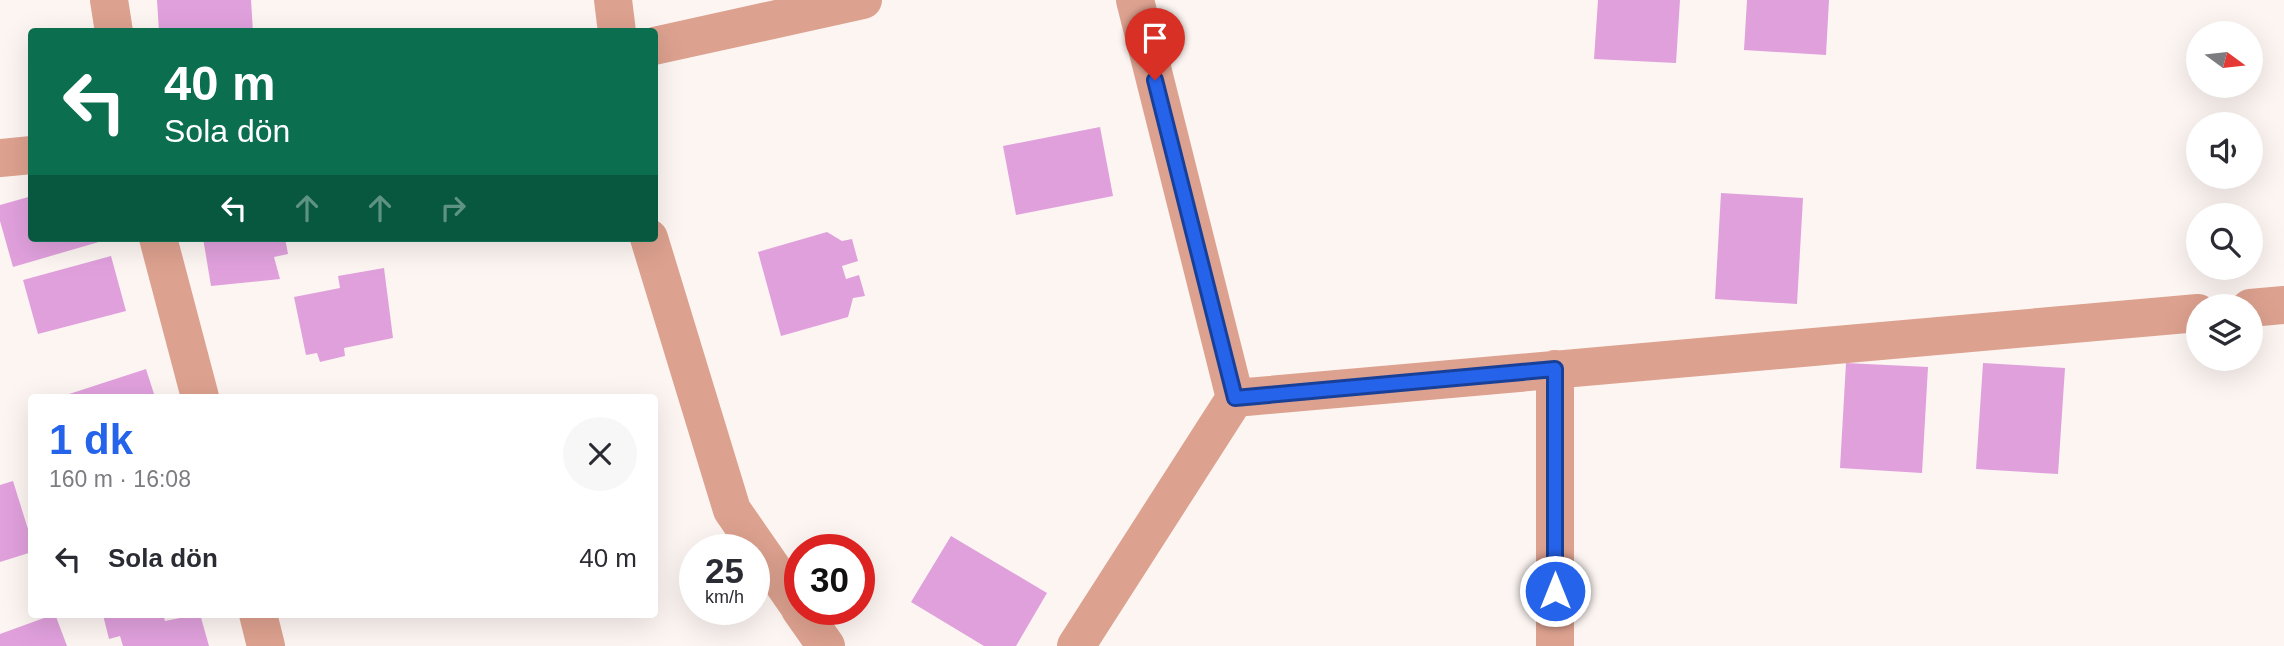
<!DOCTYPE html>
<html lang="tr">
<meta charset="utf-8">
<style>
:root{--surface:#fff;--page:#f7f7f7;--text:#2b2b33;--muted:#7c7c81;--accent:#2563eb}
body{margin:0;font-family:Helvetica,sans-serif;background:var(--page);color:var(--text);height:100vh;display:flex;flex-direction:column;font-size:26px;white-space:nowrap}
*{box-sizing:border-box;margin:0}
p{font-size:23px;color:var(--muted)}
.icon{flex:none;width:38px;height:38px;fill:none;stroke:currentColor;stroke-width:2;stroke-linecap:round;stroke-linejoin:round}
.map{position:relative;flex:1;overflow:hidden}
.drawer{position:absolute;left:28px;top:394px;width:630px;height:224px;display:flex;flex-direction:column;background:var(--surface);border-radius:7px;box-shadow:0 7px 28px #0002}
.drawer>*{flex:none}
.hud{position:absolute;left:28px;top:28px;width:630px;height:214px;border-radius:7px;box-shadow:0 7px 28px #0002;background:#0b6e4f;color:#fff;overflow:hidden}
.needle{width:46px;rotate:105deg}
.tools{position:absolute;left:2186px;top:21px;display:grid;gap:14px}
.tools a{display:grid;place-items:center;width:77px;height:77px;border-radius:50%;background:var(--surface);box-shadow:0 7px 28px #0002;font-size:35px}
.speed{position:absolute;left:679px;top:534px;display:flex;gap:14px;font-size:35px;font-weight:700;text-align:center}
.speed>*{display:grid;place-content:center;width:91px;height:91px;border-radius:50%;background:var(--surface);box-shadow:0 7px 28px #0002;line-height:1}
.speed small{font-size:18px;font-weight:400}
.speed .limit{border:10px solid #d22;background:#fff;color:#111}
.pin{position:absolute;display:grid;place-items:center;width:60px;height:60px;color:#fff;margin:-72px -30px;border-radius:50% 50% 50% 0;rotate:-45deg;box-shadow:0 0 7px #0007}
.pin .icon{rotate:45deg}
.me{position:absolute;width:77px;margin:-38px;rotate:0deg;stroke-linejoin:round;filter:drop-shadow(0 0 5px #0008)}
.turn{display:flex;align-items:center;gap:24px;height:147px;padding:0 21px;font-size:32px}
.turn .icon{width:91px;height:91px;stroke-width:2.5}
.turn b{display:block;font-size:49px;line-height:60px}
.lanes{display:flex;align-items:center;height:66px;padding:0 21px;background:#0003;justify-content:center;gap:35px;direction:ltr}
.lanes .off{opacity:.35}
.round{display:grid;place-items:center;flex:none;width:74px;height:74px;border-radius:37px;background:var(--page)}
.headline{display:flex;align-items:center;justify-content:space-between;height:119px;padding:0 21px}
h1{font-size:42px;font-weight:700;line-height:52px;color:var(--accent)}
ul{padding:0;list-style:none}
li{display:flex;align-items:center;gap:21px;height:91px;padding:0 21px}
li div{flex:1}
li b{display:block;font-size:26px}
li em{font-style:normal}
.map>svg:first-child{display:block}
.building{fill:#e0a0dc}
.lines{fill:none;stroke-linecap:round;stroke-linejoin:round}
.minor{stroke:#dda18f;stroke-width:38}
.route-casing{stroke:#184099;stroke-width:18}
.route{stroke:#2563eb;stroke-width:12}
</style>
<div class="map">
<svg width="2284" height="646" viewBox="0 0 2284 646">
<rect width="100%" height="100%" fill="#fcf5f2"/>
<!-- building -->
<path class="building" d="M157,0H251L253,32H159Z
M1598,0H1680L1676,63L1594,59Z
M1747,0H1829L1826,55L1744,50Z
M1100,127L1113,196L1016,215L1003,146Z
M1721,193L1803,198L1797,304L1715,299Z
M32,196V238L109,239L13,267L0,221V205Z
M827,232L842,241L852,239L858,261L842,266L846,279L859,275L865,296L853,298L848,317L781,336L758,252Z
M203,238H285L288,254L274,257L280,279L211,286Z
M111,256L126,311L38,334L23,280Z
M384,268L393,338L344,348L345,356L320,362L317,353L306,355L294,297L340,288L338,276Z
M1846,363L1928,367L1922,473L1840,468Z
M1983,363L2065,368L2058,474L1976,469Z
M146,369L155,397H60Z
M13,481L32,542V552L0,562V485Z
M951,536L1047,593L1016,646H984L911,602Z
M55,614L67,646H0V634Z
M106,614H163L165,621L200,614L209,646H123L120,636L109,639L103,615Z"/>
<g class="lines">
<!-- minor -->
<path class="minor" d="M109,0L114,32
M613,0L617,32
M654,46L863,0
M0,158L32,155
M158,238L200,397
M649,238L732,510L800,608
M2250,308L2284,305
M1555,369V646
M1235,398L2198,313
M800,609L826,646
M258,614L266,646
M1076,646L1235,398L1135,0"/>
</g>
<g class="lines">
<!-- route casing -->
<g class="route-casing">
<path id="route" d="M1155,80L1235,398L1555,369V591"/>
</g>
<!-- route -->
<use href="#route" class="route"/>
</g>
</svg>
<div class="tools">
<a><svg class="needle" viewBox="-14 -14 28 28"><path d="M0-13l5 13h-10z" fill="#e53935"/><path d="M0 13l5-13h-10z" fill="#7c7c81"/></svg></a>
<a><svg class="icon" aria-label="sound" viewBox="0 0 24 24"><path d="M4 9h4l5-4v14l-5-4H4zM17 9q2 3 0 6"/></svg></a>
<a><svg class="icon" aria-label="search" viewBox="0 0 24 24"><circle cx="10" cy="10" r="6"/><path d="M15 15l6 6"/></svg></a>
<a><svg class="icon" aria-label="layers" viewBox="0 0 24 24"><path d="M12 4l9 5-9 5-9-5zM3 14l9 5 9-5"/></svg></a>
</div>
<div class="speed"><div>25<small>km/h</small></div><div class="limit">30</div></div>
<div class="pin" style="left:1155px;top:80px;background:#d93025"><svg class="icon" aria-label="arrive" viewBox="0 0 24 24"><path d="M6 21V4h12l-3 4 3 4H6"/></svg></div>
<svg class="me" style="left:1555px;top:591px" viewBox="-20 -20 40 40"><circle r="17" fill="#2563eb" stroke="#fff" stroke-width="3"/><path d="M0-11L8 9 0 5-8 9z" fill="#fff"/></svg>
<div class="hud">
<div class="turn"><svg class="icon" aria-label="left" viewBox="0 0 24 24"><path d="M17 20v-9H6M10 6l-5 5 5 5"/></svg><div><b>40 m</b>Sola dön</div></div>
<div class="lanes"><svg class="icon" aria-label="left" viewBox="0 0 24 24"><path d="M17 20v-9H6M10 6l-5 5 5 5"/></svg><svg class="icon off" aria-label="ahead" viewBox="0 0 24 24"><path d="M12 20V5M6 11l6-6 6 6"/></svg><svg class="icon off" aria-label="ahead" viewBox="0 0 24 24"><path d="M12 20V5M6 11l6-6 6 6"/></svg><svg class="icon off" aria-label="right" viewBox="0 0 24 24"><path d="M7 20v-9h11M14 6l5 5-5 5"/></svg></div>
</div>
<section class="drawer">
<div class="headline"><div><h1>1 dk</h1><p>160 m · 16:08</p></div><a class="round"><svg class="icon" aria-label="close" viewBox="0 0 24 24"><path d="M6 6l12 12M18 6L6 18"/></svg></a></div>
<ul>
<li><svg class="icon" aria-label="left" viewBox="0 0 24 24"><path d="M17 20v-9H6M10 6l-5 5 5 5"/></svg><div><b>Sola dön</b></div><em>40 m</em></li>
</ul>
</section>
</div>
